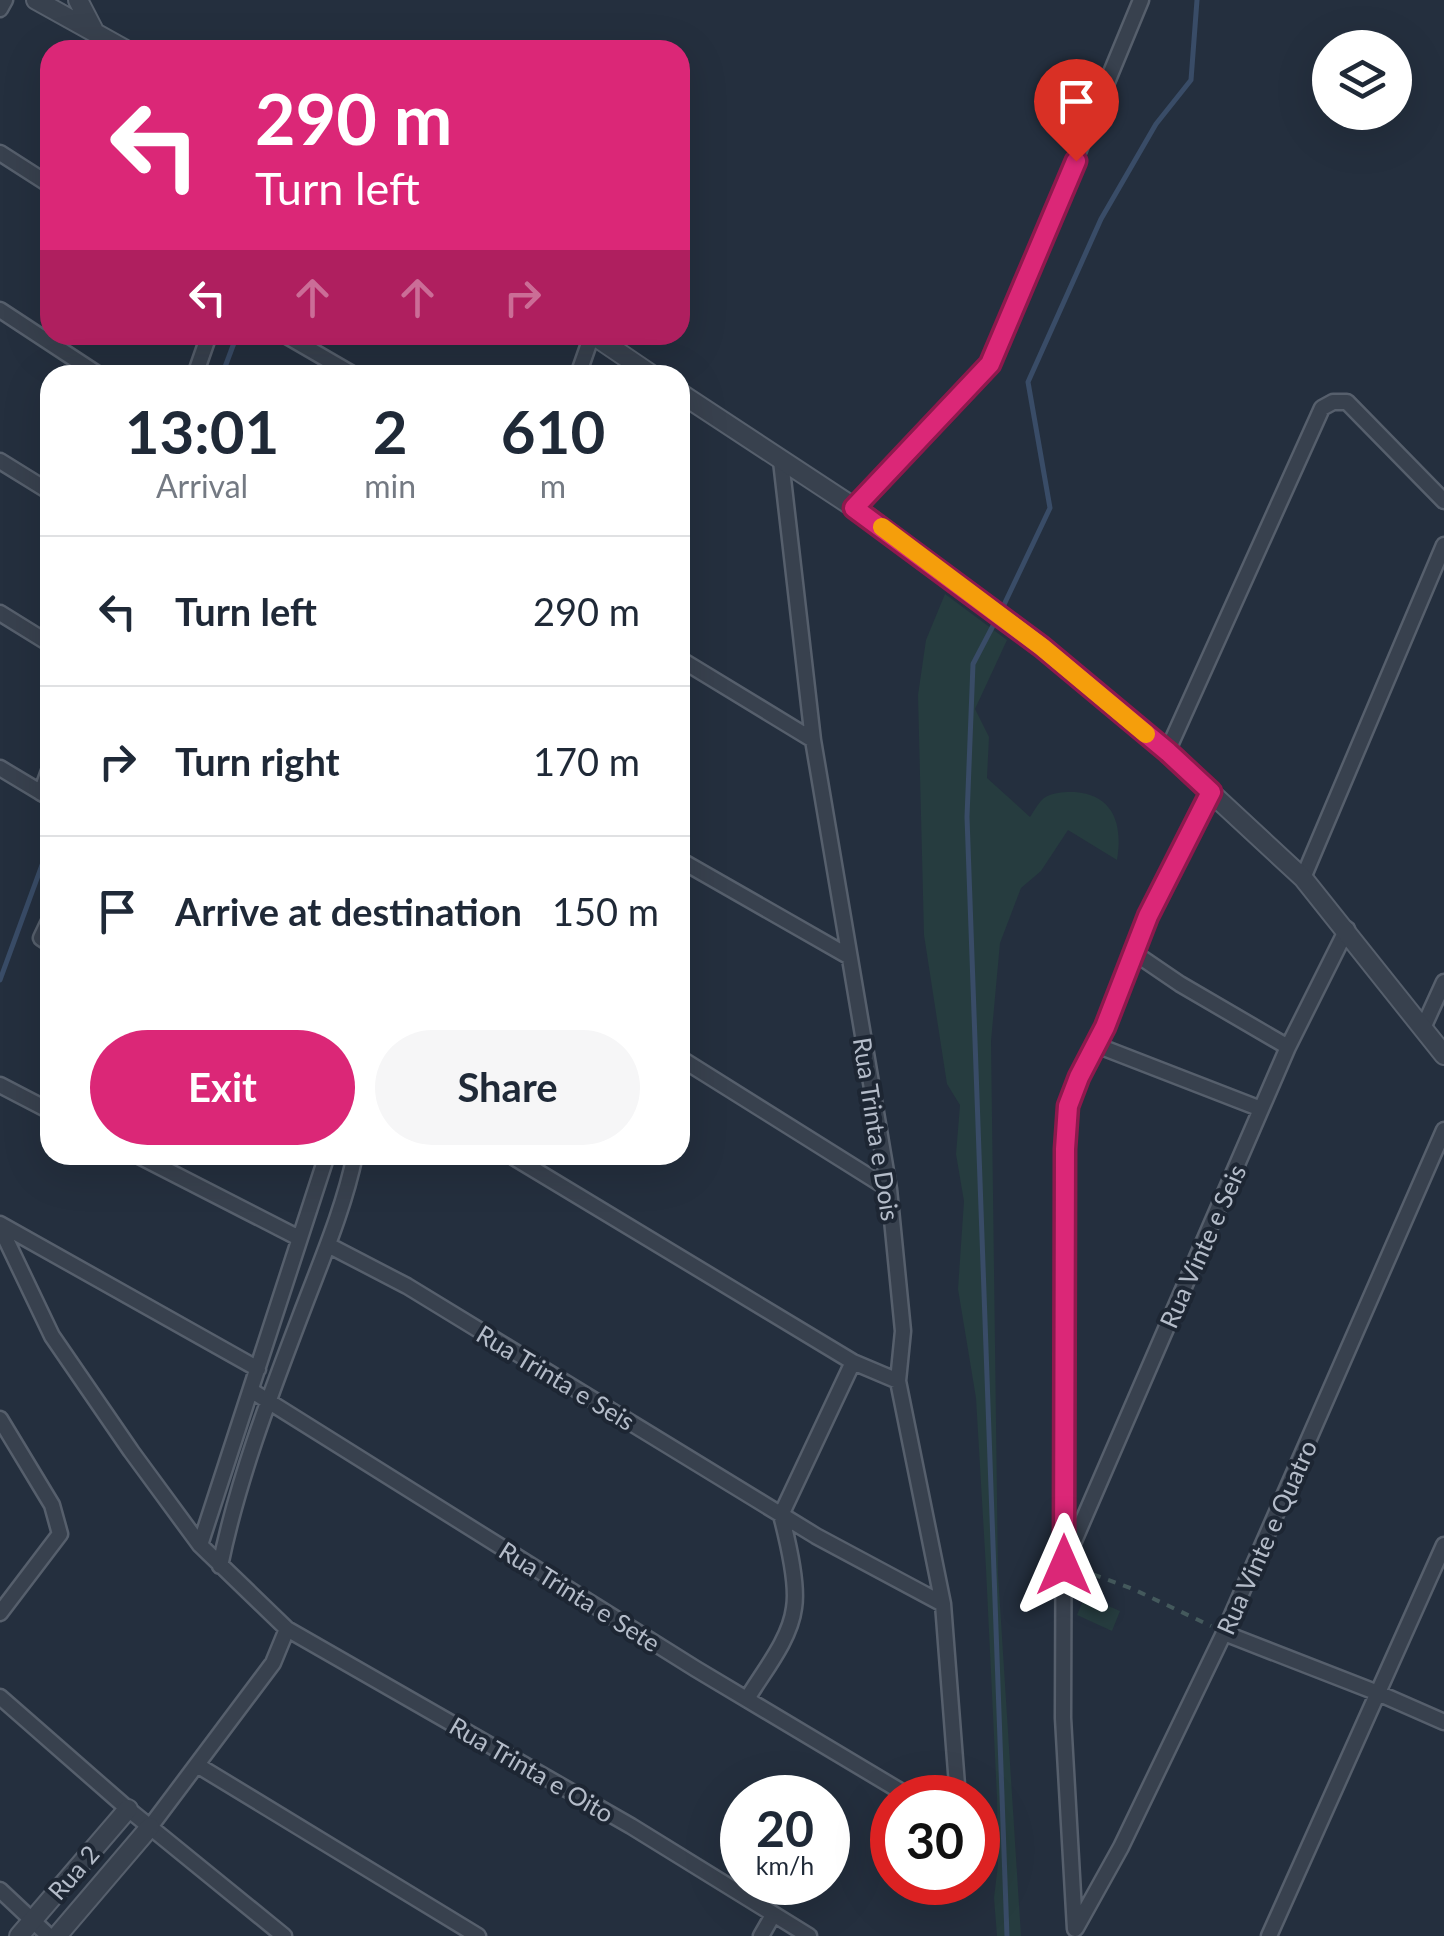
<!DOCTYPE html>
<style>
:root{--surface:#fff;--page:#f6f6f7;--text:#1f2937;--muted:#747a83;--line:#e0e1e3;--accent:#db2777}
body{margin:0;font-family:Lato,sans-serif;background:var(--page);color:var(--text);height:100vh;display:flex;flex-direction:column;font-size:38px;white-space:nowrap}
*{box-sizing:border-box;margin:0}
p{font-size:32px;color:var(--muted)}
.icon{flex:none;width:55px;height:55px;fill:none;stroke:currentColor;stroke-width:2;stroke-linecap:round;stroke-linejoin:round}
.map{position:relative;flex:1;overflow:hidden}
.panel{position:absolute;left:40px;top:365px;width:650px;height:800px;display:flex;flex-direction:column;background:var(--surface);border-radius:30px;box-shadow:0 10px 40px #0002}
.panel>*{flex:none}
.guide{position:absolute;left:40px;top:40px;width:650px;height:305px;border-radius:30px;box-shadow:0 10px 40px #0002;background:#db2777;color:#fff;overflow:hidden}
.controls{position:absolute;left:1312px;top:30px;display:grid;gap:20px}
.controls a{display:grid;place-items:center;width:100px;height:100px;border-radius:50%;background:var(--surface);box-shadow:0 10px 40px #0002;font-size:50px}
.speed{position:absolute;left:720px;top:1775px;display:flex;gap:20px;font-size:50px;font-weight:700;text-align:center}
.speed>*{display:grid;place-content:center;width:130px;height:130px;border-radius:50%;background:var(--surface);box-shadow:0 10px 40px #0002;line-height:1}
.speed small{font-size:25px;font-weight:400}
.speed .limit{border:15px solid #d22;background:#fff;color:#111}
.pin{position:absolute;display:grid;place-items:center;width:85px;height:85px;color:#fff;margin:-102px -42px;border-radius:50% 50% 50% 0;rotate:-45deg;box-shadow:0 0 10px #0007}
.pin .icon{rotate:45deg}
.me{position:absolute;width:110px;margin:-55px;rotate:0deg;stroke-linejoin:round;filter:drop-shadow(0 0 8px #0008)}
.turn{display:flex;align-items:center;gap:35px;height:210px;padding:0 50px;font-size:45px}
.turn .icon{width:130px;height:130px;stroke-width:2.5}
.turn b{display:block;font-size:70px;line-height:85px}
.lanes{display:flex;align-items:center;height:95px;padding:0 50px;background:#0003;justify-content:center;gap:50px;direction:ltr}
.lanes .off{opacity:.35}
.eta{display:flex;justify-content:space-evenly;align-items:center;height:170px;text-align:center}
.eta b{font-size:60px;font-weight:700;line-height:70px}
.cta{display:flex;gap:20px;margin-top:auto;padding:20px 50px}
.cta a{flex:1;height:115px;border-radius:60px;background:var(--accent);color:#fff;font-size:40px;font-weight:700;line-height:115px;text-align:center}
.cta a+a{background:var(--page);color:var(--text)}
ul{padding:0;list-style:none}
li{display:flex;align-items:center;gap:30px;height:150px;padding:0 50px;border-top:2px solid var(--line)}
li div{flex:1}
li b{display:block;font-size:38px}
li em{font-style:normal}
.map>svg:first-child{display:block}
.green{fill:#263c3f}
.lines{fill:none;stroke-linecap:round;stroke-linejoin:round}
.stream{stroke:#394c67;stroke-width:5}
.minor-casing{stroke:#565f6c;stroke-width:19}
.tertiary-casing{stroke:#565f6c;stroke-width:22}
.path{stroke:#44595c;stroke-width:4;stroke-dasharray:8 8;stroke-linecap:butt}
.minor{stroke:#38414e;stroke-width:14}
.tertiary{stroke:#38414e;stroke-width:18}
.route-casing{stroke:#8e194d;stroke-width:25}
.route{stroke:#db2777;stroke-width:18}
.slow{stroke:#f59e0b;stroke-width:18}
.labels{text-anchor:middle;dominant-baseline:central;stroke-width:8;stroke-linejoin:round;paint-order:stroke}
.street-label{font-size:25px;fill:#b4bcc9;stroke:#1d2633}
</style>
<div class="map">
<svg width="1444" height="1936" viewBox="0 0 1444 1936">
<rect width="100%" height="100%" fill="#242f3e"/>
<!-- green -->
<path class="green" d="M945,594L1007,640L975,709L989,737L987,778L1030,817C1034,811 1039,802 1044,798C1053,792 1065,792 1075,792C1114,795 1123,825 1117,860L1068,830L1041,871L1021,888L1000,943L991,1041L998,1574L1021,1936H997L994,1898L998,1864L997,1798L986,1569L976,1398L958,1289L964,1201L956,1154L960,1105L947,1084L924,935L918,695L926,640Z
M1085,1596L1120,1611L1112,1631L1077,1615Z"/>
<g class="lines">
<!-- stream -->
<path class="stream" d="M222,375L237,335
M1001,611L1050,508L1028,382L1101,219L1156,124L1191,80L1197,0
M996,620L973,664L967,817L1007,1936
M0,980L50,843"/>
<!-- minor casing -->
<g class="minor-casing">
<path id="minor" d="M0,9L5,0
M0,153L50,185
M0,310L99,375
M285,335L354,375
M195,375L209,335
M578,375L592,335
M0,461L50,492
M781,461L813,740L889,1189L903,1331L898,1381L943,1604L958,1798
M854,508L990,365L1141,0
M0,613L50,644
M680,659L813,740
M1167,752L1322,408L1333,402H1347L1444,501
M0,768L50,798
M1211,792L1133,952L1180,984L1288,1047
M41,793L50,768
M680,860L848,956
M1303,878L1444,545
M50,919L41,938L50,944
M1423,1028L1444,982
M1096,1045L1261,1109
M680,1058L889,1189
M0,1085L50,1111
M137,1155L299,1238
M510,1155L853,1362L898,1381
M0,1224L258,1369
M0,1227L52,1336L131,1451L200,1545L287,1629L631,1826L809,1936
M328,1245L407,1286L816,1536L943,1604
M252,1391L696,1669L912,1798
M0,1419L52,1505L60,1534L0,1613
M200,1545L327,1155
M1068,1555L1288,1047L1347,929
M220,1566C238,1478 271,1393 303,1309C322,1259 344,1208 355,1155
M1224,1633L1378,1693L1444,1722
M0,1697L128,1809L284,1936
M747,1699C763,1672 790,1640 794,1608C798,1585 787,1538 781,1515L853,1362
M197,1765L478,1936
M150,1827L273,1663L287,1629
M0,1890L49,1936
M1076,1928L1121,1847L1224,1633L1444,1130
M1075,1929L1063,1718L1065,1149L1068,1106L1105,1027L1133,952
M761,1936L773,1915
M1269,1936L1444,1545"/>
</g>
<!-- tertiary casing -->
<g class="tertiary-casing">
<path id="tertiary" d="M36,0L126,50
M78,0L93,29
M593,335L652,375
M680,393L864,514L1042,647L1167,752L1303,878L1444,1055
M19,1936L128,1809
M57,1936L150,1827"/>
</g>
<!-- path -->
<path class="path" d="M1078,1569L1133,1589L1211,1626"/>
<!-- minor -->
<use href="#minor" class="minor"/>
<!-- tertiary -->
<use href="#tertiary" class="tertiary"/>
</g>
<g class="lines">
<!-- route casing -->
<g class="route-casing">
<path id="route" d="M1064,1565L1065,1149L1068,1106L1079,1077L1105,1027L1148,916L1211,792L1168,752L1042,647L854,508L990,364L1076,161"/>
</g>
<!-- route -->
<use href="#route" class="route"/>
<!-- slow -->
<path class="slow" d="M882,527L1042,647L1146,734"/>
</g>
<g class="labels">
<!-- street labels -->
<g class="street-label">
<text transform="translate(877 1129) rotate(81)">Rua Trinta e Dois</text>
<text transform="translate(1202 1246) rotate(-66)">Rua Vinte e Seis</text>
<text transform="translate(556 1377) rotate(31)">Rua Trinta e Seis</text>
<text transform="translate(1266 1537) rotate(-66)">Rua Vinte e Quatro</text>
<text transform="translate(580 1596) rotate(32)">Rua Trinta e Sete</text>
<text transform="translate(532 1769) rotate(30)">Rua Trinta e Oito</text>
<text transform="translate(73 1872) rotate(-49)">Rua 2</text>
</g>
</g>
</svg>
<div class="controls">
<a><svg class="icon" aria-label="layers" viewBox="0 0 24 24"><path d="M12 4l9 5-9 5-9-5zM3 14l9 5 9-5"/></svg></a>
</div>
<div class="speed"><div>20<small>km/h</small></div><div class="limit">30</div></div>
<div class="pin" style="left:1076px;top:161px;background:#d93025"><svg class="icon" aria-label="arrive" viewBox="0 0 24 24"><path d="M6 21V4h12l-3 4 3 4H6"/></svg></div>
<svg class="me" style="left:1064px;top:1565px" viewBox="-20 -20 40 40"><path d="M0-17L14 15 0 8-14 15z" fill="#db2777" stroke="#fff" stroke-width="4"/></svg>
<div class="guide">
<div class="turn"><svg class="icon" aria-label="left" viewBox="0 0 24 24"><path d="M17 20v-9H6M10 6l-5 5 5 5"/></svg><div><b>290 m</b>Turn left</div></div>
<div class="lanes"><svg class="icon" aria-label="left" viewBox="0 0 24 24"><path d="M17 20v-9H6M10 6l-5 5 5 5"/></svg><svg class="icon off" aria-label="ahead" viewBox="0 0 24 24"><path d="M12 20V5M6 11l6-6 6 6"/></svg><svg class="icon off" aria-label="ahead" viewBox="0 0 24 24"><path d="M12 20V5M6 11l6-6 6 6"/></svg><svg class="icon off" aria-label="right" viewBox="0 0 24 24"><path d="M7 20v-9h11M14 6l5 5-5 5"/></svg></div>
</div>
<section class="panel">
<div class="eta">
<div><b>13:01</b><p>Arrival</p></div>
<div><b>2</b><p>min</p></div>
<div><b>610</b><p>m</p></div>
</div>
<ul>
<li><svg class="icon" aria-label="left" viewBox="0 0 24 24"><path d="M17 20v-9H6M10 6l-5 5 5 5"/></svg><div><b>Turn left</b></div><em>290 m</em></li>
<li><svg class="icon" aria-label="right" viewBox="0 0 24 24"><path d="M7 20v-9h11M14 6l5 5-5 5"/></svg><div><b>Turn right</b></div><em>170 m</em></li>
<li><svg class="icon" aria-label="arrive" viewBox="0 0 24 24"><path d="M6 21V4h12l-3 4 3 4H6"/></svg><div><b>Arrive at destination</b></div><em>150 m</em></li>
</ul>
<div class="cta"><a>Exit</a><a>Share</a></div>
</section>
</div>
